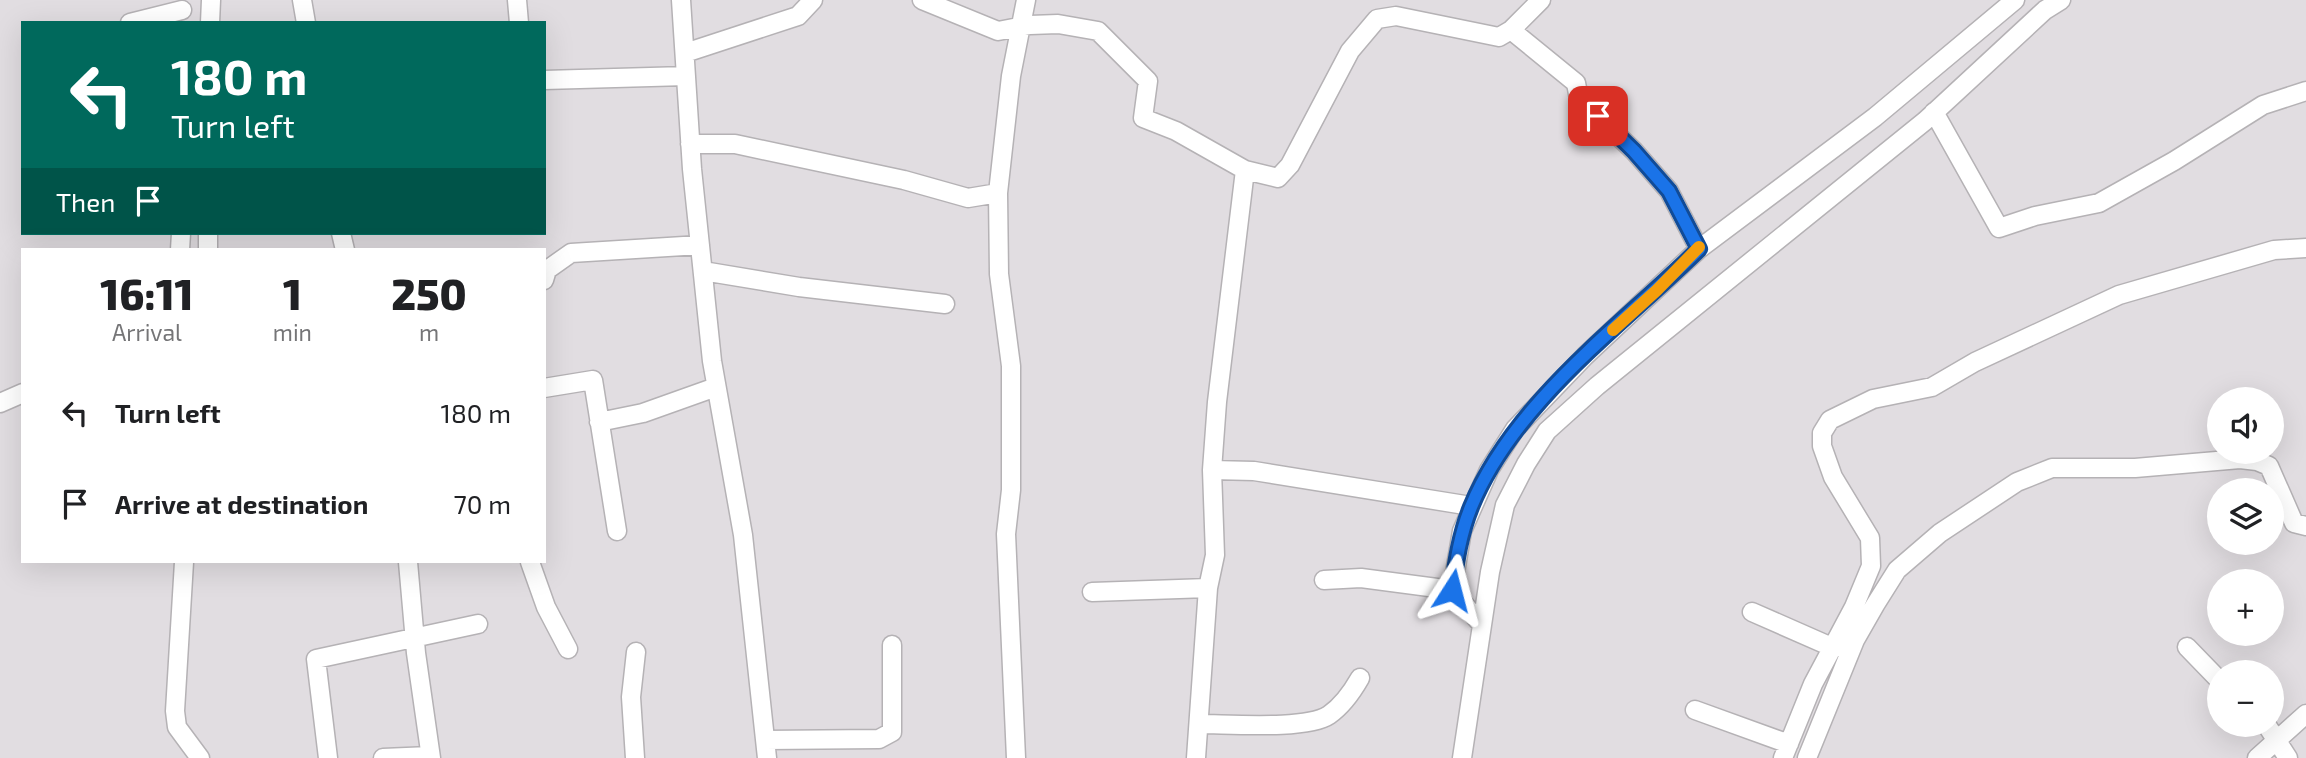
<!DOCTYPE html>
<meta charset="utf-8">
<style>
:root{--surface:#fff;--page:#f2f2f2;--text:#202124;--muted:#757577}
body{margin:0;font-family:"Exo 2",sans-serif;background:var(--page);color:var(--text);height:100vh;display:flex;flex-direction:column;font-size:26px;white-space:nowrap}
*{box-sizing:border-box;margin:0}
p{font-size:23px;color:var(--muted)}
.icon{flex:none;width:38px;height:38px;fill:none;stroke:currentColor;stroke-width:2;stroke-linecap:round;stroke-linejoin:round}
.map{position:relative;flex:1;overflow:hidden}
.details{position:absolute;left:21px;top:248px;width:525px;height:315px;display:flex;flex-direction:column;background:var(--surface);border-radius:0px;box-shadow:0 7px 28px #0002}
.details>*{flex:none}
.hud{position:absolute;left:21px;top:21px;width:525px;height:214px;border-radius:0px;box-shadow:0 7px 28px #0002;background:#00695c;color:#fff;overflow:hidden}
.fabs{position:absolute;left:2207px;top:387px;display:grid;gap:14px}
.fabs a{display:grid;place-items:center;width:77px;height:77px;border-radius:50%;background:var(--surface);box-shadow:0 7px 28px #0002;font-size:35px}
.pin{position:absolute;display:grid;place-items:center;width:60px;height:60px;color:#fff;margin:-30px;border-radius:14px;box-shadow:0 4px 10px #0006}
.me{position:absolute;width:77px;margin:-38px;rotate:9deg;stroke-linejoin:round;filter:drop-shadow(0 0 5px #0008)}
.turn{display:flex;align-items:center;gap:24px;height:147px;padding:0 35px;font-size:32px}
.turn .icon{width:91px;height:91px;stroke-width:2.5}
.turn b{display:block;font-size:49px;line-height:60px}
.then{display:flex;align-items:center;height:66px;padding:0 35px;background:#0003;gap:14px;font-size:26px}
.eta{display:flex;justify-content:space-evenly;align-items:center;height:119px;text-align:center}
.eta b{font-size:42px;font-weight:800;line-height:49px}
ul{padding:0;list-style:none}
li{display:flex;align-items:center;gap:21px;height:91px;padding:0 35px}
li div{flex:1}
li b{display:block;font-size:26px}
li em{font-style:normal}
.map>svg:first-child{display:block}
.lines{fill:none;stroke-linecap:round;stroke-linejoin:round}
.minor-casing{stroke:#b5b2b5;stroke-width:21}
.minor{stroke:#fff;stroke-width:18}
.route-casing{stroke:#114b97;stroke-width:18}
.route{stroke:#1a73e8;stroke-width:12}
.slow{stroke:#f59e0b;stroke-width:12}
</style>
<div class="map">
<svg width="2306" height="758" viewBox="0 0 2306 758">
<rect width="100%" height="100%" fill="#e1dde1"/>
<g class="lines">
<!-- minor casing -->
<g class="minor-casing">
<path id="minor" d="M302,0L306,23
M517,0L519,23
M681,0L692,169L712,361L743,535L767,758
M922,0L998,31L1030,25L1058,24L1098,31L1148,81L1143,118L1176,131L1245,170L1217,402L1212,470L1215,555L1208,588L1196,758
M130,23L182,10
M210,23L211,0
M1511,30L1576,83L1579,99L1634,151L1669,191L1699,249
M685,53L798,16L813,0
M544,80L686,76
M1934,112L1999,228L2035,216L2099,203L2174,161L2263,105L2306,91
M690,144H735L904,180L968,198L998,193
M1245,170L1278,178L1290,165L1350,51L1377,19L1396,16L1499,37L1511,30L1541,0
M208,233V250
M341,233L345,250
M180,250L181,233
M703,271L799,287L945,304
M544,280L547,270L571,253L700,245
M544,388L593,380L617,531
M0,403L23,393
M599,422L643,413L716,387
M1212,470L1254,471L1471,506
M184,562L175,711L177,727L200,758
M408,562L416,653L431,758
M530,562L546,607L568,649
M1324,580L1361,578L1452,590
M1092,592L1208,588
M1752,612L1834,648
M1482,625L1452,590L1462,531L1489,470L1515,429L1585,356L1699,249L1875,117L2015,0
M2187,647L2219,680
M1695,710L1789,744
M1200,724C1229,724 1307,730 1329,715C1342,706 1352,692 1360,678
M2266,724L2288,758
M765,740L879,739L892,732V645
M328,758L316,659L478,624
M383,758L430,756
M635,758L631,697L636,652
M1016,758L1006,534L1011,490V366L999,274L998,193L1011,76L1026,0
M1462,758L1490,572L1505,505L1526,464L1547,431L1597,386L1925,121L2045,10L2061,0
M1783,758L1813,684L1854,607L1871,566L1870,538L1833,477L1822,446V433L1830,420L1873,399L1932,387L1975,362L2119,295L2274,250L2306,248
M1807,758L1855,640L1875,605L1897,570L1940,533L2017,482L2052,468H2135L2240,459L2257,461L2269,466L2294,523L2306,526
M2257,758L2306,714"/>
</g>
<!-- minor -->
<use href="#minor" class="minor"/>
</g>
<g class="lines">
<!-- route casing -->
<g class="route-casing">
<path id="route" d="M1452,590C1456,562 1460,534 1471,507C1514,402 1620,327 1699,249L1669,191L1634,151L1598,116"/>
</g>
<!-- route -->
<use href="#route" class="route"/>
<!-- slow -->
<path class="slow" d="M1613,330L1657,290L1699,247"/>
</g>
</svg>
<div class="fabs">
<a><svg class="icon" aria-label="sound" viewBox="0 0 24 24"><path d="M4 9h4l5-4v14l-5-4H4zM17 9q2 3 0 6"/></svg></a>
<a><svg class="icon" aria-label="layers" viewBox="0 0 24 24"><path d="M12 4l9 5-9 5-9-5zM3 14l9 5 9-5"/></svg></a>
<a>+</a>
<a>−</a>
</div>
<div class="pin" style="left:1598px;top:116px;background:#d93025"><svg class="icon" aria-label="arrive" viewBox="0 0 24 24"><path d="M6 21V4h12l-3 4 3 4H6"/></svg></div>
<svg class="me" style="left:1452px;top:590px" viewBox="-20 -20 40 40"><path d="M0-17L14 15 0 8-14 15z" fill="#1a73e8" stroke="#fff" stroke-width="4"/></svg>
<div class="hud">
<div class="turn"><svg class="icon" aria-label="left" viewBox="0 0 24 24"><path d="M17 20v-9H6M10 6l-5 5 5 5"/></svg><div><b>180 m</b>Turn left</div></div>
<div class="then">Then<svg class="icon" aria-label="arrive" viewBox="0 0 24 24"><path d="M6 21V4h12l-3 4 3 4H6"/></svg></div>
</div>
<section class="details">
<div class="eta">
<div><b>16:11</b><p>Arrival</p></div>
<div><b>1</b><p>min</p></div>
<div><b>250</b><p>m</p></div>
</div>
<ul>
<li><svg class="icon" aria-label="left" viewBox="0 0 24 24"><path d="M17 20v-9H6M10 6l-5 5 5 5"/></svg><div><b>Turn left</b></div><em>180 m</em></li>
<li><svg class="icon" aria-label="arrive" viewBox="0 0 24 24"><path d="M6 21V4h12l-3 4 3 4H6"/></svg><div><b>Arrive at destination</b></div><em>70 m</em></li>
</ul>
</section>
</div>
